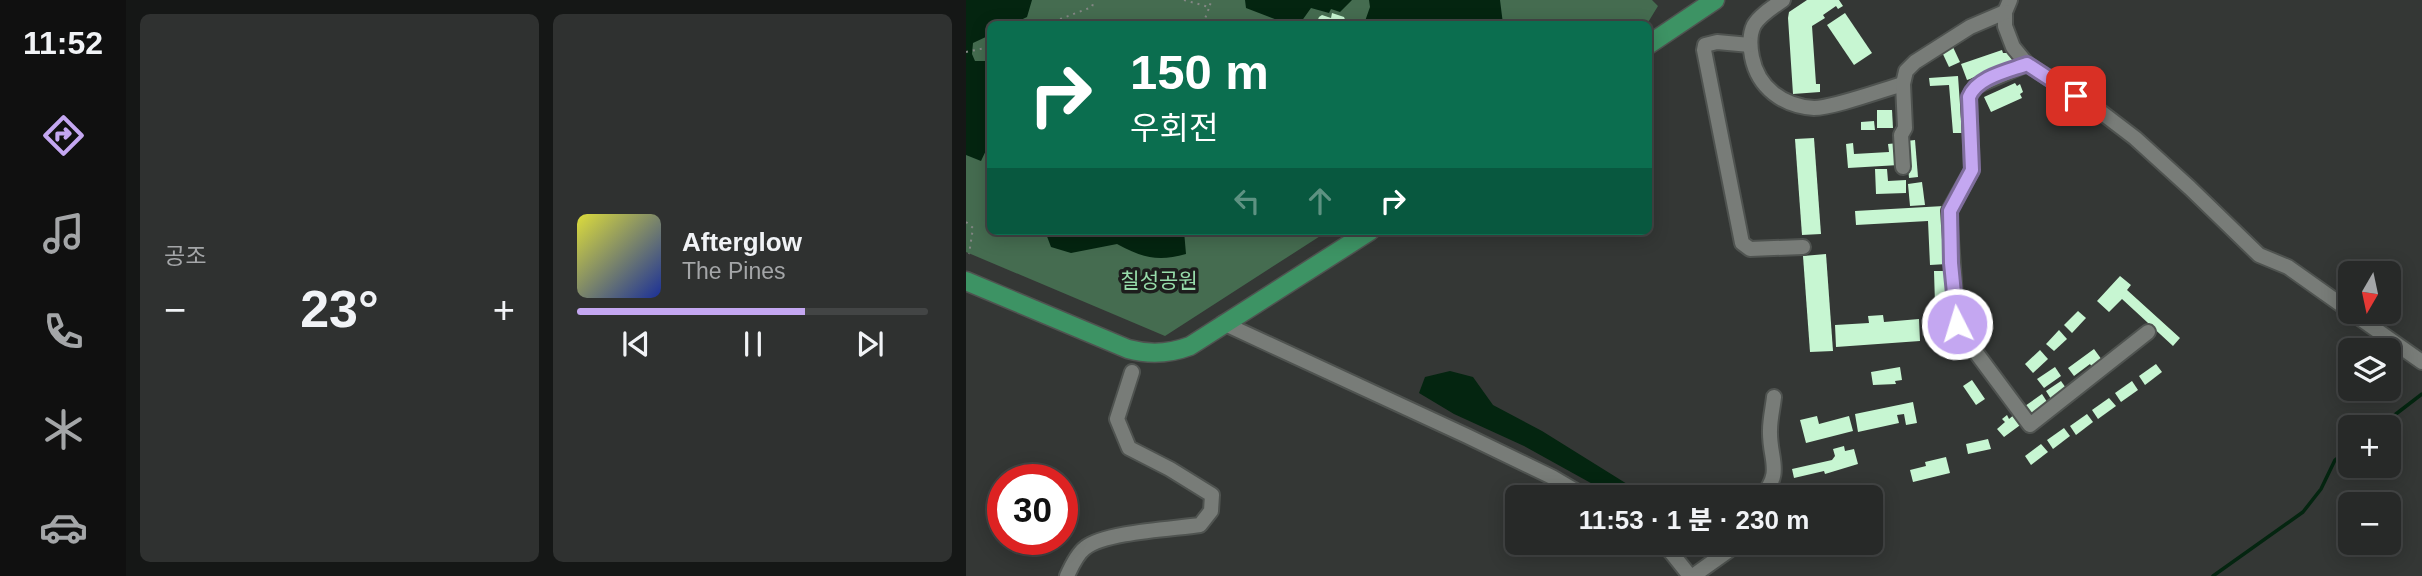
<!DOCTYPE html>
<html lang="ko">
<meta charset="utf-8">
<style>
:root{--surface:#272928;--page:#2f3130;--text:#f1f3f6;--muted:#a4a6a8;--line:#434545;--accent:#c4a7f1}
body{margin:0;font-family:Arial,"Noto Sans KR",sans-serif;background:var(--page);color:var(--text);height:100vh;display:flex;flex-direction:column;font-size:26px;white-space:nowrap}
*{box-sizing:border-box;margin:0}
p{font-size:23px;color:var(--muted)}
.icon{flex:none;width:38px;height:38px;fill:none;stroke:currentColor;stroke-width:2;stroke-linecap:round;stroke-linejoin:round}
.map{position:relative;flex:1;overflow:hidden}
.details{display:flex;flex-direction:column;gap:14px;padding:14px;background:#151716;width:840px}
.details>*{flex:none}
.top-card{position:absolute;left:21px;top:21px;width:665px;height:214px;border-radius:10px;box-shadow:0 4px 18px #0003,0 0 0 2px var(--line);background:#0b6e4f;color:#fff;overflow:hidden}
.needle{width:46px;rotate:189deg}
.buttons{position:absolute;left:1372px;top:261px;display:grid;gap:14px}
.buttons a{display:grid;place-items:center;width:63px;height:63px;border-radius:10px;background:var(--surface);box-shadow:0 4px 18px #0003,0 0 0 2px var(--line);font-size:35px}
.speed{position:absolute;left:21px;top:464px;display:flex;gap:14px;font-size:35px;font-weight:700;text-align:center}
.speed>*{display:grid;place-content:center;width:91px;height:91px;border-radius:50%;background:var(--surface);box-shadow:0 4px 18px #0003,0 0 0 2px var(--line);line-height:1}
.speed .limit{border:10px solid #d22;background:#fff;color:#111}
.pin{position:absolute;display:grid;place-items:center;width:60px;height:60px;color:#fff;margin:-30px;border-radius:14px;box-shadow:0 4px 10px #0006}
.me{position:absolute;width:77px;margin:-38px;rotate:355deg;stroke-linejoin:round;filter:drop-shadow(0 0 5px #0008)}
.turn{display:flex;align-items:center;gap:24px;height:147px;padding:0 28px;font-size:32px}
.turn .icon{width:91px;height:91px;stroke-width:2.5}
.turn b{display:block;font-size:49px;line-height:60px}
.lanes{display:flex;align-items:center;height:66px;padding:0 28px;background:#0003;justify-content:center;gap:35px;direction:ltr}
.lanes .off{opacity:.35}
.big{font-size:52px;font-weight:800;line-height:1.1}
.details .widget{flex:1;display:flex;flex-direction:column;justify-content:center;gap:10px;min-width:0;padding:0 24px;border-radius:10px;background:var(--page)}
.song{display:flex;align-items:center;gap:21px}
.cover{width:84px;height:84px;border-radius:10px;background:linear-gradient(135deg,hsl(60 70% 55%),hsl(230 70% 35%))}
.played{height:7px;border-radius:4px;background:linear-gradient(90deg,var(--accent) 65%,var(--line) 65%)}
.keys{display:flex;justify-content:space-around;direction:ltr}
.heat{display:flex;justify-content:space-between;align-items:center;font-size:38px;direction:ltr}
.details .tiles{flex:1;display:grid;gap:14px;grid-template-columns:repeat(2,1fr)}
.trip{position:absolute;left:539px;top:485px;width:378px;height:70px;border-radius:10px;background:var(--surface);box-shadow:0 4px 18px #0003,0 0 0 2px var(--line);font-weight:800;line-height:70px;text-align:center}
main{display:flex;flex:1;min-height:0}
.tabs{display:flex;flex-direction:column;width:126px;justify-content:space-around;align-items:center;background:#101010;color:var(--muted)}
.tabs .icon{width:49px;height:49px}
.tabs .on{color:var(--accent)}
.tabs b{font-size:32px;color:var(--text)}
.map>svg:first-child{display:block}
</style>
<main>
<nav class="tabs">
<b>11:52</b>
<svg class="icon on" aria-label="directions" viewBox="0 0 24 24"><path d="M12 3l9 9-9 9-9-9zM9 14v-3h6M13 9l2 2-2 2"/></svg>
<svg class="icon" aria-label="music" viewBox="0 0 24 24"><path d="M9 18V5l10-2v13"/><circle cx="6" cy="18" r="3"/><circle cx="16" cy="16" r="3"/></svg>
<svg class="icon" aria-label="phone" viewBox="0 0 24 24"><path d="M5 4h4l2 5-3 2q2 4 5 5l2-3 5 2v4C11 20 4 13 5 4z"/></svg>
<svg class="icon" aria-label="climate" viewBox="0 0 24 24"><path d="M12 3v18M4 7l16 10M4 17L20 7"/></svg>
<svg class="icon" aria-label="car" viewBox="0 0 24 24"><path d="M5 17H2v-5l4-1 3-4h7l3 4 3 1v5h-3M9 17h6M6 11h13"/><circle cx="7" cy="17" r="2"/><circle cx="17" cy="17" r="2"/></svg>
</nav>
<section class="details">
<div class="tiles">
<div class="widget"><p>공조</p>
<div class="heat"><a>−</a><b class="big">23°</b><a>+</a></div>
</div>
<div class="widget">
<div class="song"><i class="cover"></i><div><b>Afterglow</b><p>The Pines</p></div></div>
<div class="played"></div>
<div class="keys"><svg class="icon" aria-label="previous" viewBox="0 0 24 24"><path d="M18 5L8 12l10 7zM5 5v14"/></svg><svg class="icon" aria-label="pause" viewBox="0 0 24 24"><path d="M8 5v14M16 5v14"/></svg><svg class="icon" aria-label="next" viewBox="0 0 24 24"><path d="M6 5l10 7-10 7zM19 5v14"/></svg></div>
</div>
</div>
</section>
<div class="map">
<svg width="1456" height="576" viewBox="0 0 1456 576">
<rect width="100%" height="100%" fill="#343735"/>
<!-- green -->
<path fill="#456c50" d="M0,0H686L692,6L681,24H24V231H362L199,336L0,252Z"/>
<!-- water -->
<g fill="#042510">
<path d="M0,0H66L61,17L46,24H24V35L7,43L6,54L9,61H24V144H23L15,161L0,155Z"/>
<path d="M279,0H386L374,12L365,9L363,13L345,8L335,22L322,24L280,8Z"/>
<path d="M403,0H534L537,24H398L404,7Z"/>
<path d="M79,231H218L220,254C192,262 177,258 151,244L105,253L85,247Z"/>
<path d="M484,371L507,377L527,405L576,431L682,497H650L558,446L488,414L453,393L459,377Z"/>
</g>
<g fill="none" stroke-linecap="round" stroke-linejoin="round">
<!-- stream -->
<g stroke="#042510" stroke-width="3.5">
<path d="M1413,427L1456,394"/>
<path d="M1247,576L1337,512L1355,489L1369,460L1384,448"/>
</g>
</g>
<!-- building -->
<g fill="#c7f6d2">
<path d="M841,0H873L877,6L872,9L870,6L857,15L859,18L846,26L850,84H854V92L827,94L822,18L823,12Z"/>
<path d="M366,13L378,17L380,22L378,24H350L353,17L356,15L365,18Z"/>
<path d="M879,13L906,53L888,65L861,25Z"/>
<path d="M986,45L994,62L983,67L975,50Z"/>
<path d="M1036,50L1037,53H1044L1048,64L1001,80L995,64Z"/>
<path d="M992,76L996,133H987L983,85L964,86L963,78Z"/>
<path d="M1049,83L1051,86L1054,84L1057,92L1054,94L1056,98L1025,112L1018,97Z"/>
<path d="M911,110H926L927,128H911Z"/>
<path d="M908,121L909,130H895V122Z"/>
<path d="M848,138L855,234L836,235L829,139Z"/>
<path d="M949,140L952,177L943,178L940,141Z"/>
<path d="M887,143L888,154L923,152L922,144L932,143L933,165L882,168L880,144Z"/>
<path d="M909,169H921L922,181L940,180V193L910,194Z"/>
<path d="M956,182L959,205L944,206L942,184Z"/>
<path d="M978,206L981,264L964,265L962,221L890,225L889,211Z"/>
<path d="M860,254L867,351L844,352L837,256Z"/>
<path d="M968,271H979L981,303L969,304Z"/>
<path d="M1154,276L1165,285L1161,290L1214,338L1207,346L1156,299L1143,312L1131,301Z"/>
<path d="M964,305H981L983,346L966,347Z"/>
<path d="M1112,311L1120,318L1106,333L1098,325Z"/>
<path d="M917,315L918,322L953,319L954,341L870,347L869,325L903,323L902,316Z"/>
<path d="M1093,330L1101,339L1088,351L1080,344Z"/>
<path d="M1128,349L1136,360L1126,367L1124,364L1108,376L1102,368Z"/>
<path d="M1074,350L1082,359L1067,373L1059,364Z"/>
<path d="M1190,364L1196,372L1179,385L1173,376Z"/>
<path d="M934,367L936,380L929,381L930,384L907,385L905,372Z"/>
<path d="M1089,367L1095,376L1078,388L1071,379Z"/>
<path d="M1006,380L1019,399L1010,405L997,386Z"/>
<path d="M1095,381L1102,391L1087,402L1080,391Z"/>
<path d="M1166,381L1172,390L1155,402L1149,393Z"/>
<path d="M1076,394L1083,405L1066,417L1059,406Z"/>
<path d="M1143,398L1150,406L1132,419L1126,410Z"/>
<path d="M947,402L951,423L940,425L938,414L931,415L933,423L892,432L889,414Z"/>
<path d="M1049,414L1057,423L1038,437L1031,429L1039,422L1036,419L1041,415L1043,419Z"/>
<path d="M1121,414L1127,422L1110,435L1104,426Z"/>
<path d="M851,416L853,424L883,416L887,431L840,443L834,420Z"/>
<path d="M1098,428L1104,436L1087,449L1081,440Z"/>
<path d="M1022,439L1025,449L1002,454L1000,444Z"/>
<path d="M1075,444L1082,452L1065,465L1059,456Z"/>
<path d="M878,446L879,451L888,449L892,464L859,474L858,471L828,478L826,469L866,460L869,456L867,449Z"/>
<path d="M980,457L984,473L947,482L944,470L960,466L959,462Z"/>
</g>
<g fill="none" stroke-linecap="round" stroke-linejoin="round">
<!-- minor casing -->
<g stroke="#4f5350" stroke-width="18">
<g id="minor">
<path d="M817,0C807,7 794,15 788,25C783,35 784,47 786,57C792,88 817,106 848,108C867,108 916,90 937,84"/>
<path d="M1044,0L1039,12V26L1047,47L1061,64L1131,109L1169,138L1224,188L1293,255L1322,267L1384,311"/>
<path d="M784,45L751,42L739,45L738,50L776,243L784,249L837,247"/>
<path d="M1061,64L1010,86L1003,97L1006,170L983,211L991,324L994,331L1064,425L1182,332"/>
<path d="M937,167L935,135L939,128L937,84L940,71L949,62L1004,27L1039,12"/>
<path d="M1385,312L1456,362"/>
<path d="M257,323L501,436L586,477L620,497"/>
<path d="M795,497C818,472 803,459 804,430C804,419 807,407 808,397"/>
<path d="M693,542L704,551L724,576"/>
<path d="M101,576C105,567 111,554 119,548C139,532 207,529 234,525L245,511L246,495L204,469L163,448L151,419L166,372"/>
<path d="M727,576L762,551L768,542"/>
</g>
</g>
<!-- major casing -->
<g stroke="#4f5350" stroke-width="21">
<g id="major">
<path d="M682,45L749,0"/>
<path d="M0,281L162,349C184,355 203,354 224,346L404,231"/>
</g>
</g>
<!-- path -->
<g stroke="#848785" stroke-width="2" stroke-dasharray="2 5" stroke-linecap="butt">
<path d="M218,0L243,7L246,0"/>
<path d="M81,24L126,7L128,0"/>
<path d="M237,24L243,8"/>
<path d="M0,52L24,47"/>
<path d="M0,222L7,228L3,254"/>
</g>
<!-- minor -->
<use href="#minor" stroke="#787c78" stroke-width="14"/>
<!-- major -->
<use href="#major" stroke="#3d9364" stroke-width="18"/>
</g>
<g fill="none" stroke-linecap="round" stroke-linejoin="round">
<!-- route casing -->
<g stroke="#7f6d9d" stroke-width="18">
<path id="route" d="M991,324L985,263L984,211L1006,170L1003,97C1011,77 1042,71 1061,64L1110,96"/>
</g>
<!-- route -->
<use href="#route" stroke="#c4a7f1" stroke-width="12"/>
</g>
<g text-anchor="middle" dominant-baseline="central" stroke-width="7" stroke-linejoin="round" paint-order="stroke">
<!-- park labels -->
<g font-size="21" fill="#97dcaa" stroke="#1d1e1d">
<text x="193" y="280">칠성공원</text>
</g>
</g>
</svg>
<div class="buttons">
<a><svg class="needle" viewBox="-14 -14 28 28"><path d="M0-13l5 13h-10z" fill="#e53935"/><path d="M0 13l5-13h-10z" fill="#a4a6a8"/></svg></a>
<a><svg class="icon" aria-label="layers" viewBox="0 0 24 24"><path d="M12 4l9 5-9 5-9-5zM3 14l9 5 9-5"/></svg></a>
<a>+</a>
<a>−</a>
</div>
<div class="speed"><div class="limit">30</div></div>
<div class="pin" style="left:1110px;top:96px;background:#d93025"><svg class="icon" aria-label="arrive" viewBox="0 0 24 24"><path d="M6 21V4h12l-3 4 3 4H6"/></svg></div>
<svg class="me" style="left:991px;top:324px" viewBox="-20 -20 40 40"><circle r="17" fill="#c4a7f1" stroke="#fff" stroke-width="3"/><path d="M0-11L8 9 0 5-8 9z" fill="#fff"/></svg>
<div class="trip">11:53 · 1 분 · 230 m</div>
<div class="top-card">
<div class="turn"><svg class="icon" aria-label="right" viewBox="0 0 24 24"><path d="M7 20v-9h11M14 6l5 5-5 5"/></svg><div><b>150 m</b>우회전</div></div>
<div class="lanes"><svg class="icon off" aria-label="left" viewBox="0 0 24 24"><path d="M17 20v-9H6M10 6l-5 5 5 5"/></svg><svg class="icon off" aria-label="ahead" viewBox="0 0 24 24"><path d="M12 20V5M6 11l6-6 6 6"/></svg><svg class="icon" aria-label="right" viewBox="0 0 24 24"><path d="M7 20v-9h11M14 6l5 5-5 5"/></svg></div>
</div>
</div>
</main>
